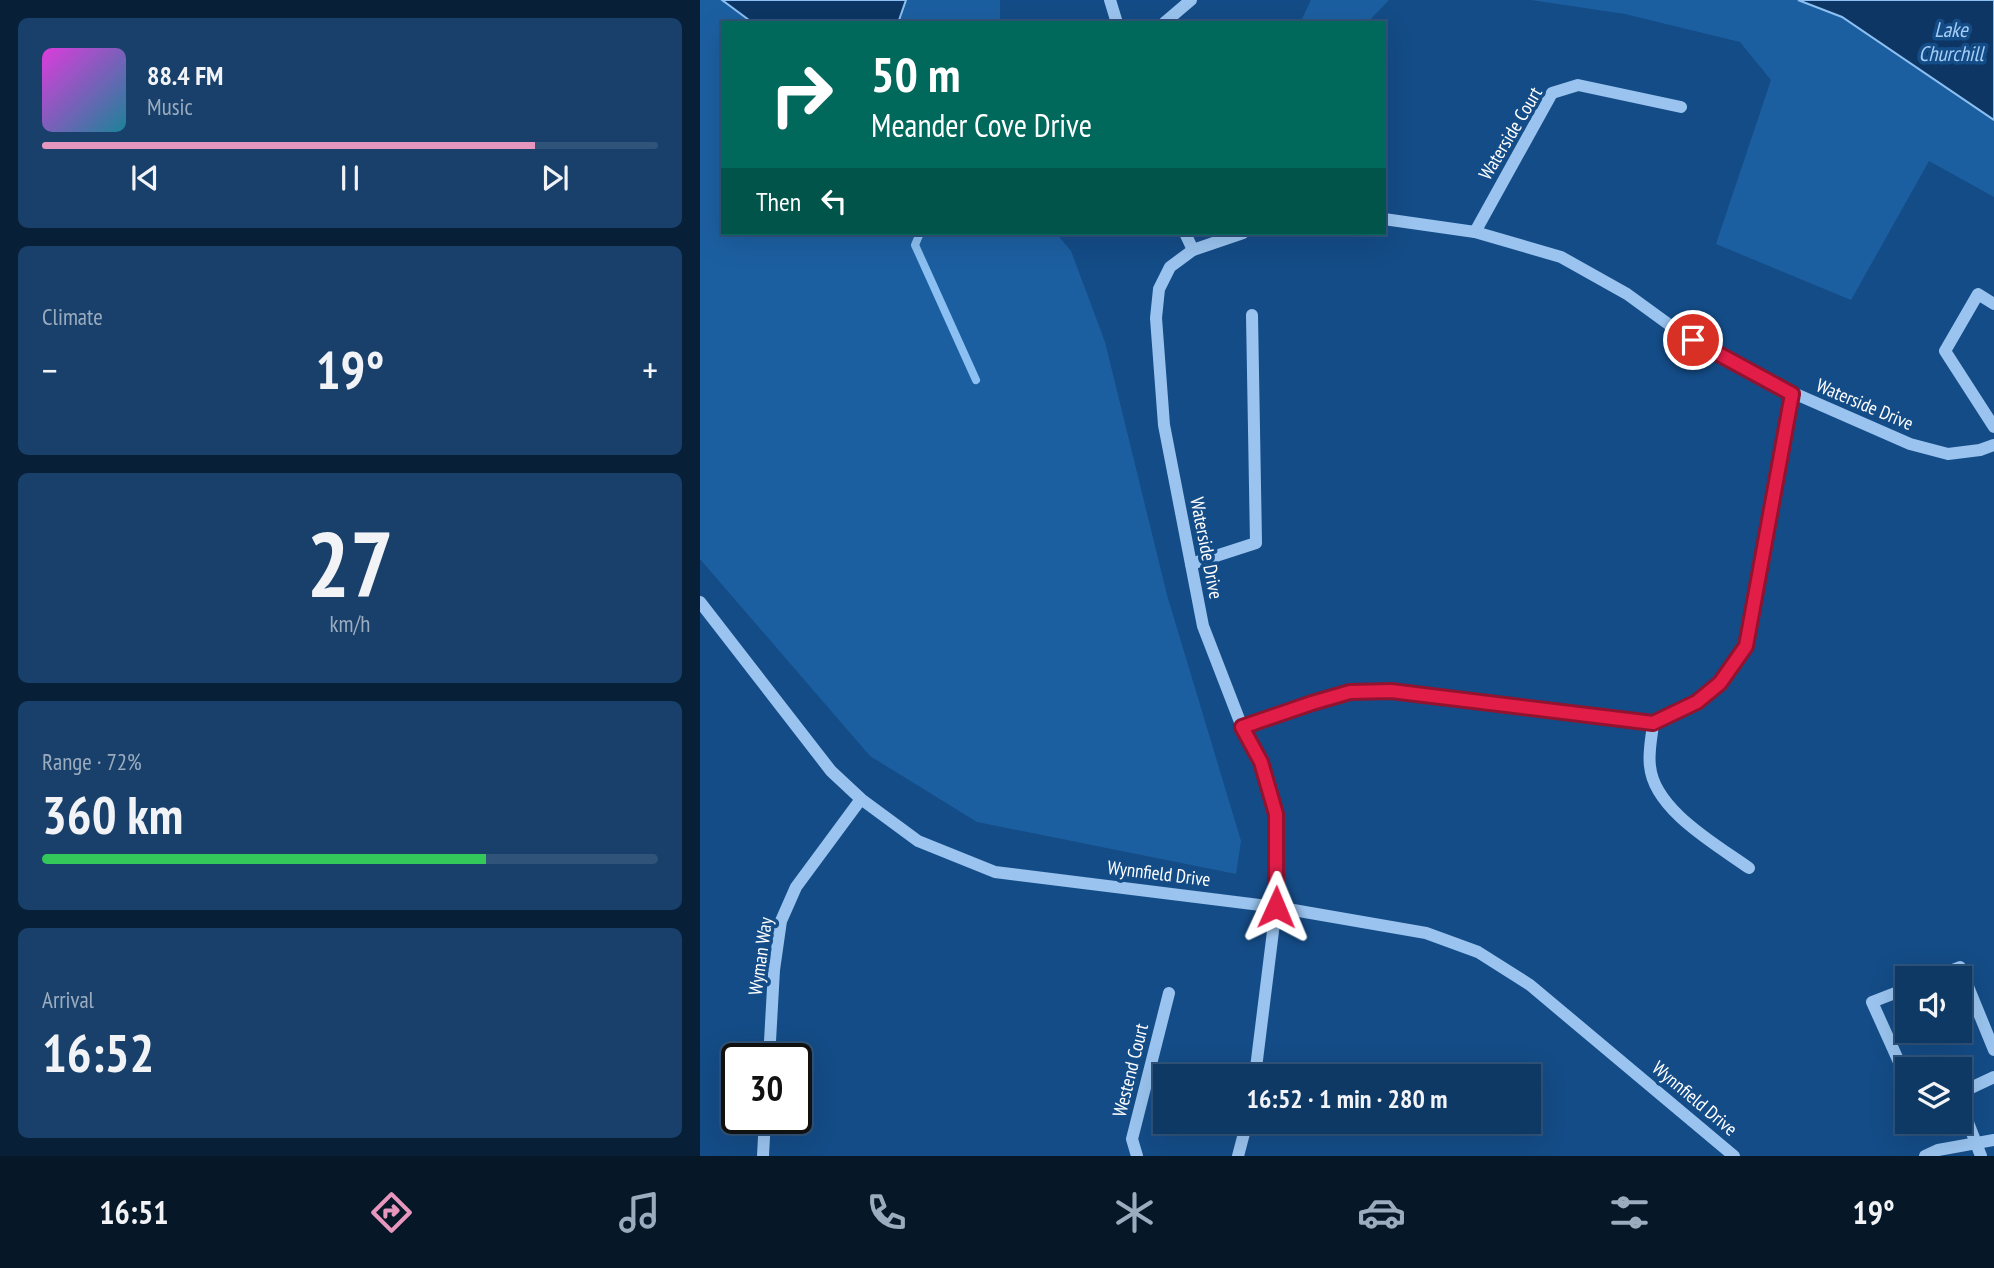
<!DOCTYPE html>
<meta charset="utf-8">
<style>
:root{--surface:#0f3965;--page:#18406b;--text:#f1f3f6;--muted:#9bacbf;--line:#2f5379;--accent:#e797bd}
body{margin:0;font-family:"PT Sans Narrow",sans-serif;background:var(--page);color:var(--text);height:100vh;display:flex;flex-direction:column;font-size:26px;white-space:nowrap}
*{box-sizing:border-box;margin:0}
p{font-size:23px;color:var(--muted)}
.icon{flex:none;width:38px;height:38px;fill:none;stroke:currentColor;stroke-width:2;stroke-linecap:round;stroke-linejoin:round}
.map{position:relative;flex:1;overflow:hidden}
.panel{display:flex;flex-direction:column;gap:18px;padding:18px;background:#081f38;width:700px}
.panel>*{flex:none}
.hud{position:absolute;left:21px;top:21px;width:665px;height:214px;border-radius:0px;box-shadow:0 7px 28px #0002,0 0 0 2px var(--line);background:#00695c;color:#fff;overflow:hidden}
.fabs{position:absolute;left:1195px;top:966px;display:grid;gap:14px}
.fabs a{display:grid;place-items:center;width:77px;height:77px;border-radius:0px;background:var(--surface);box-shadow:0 7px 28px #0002,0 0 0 2px var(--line);font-size:35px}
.speed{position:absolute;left:21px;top:1043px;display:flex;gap:14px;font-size:35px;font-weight:700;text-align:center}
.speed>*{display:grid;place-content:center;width:91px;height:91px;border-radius:50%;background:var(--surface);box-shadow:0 7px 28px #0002,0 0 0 2px var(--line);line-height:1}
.speed .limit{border:4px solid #111;border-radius:10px;background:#fff;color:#111}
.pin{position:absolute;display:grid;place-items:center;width:60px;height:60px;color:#fff;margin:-30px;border:4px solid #fff;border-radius:50%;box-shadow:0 2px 7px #0007}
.me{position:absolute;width:77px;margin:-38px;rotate:1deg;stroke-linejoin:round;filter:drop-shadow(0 0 5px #0008)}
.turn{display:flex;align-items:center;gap:24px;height:147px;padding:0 35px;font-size:32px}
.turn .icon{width:91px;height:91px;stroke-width:2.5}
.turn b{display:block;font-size:49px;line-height:60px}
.then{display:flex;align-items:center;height:66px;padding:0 35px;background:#0003;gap:14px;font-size:26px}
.big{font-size:52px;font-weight:800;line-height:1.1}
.panel .tile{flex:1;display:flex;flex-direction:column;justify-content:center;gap:10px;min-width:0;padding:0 24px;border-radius:10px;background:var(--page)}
.panel .dial{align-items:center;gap:0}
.dial b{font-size:91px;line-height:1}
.song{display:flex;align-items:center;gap:21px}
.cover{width:84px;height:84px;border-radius:10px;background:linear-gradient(135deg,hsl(300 70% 55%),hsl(190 70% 35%))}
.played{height:7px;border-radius:4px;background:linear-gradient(90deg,var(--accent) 80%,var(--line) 80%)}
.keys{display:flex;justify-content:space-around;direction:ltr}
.heat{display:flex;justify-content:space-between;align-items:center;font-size:38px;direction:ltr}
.charge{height:10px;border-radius:5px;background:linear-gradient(90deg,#34c759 72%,var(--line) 0)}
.trip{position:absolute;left:453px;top:1064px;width:388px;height:70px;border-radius:0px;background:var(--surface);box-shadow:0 7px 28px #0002,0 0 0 2px var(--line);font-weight:800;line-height:70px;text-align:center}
.tabs{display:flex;height:112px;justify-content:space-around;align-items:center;background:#061728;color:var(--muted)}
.tabs .icon{width:49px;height:49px}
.tabs .active{color:var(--accent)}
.tabs b{font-size:32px;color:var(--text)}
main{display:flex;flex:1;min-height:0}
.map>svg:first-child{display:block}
</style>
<main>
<section class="panel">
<div class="tile">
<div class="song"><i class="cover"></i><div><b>88.4 FM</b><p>Music</p></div></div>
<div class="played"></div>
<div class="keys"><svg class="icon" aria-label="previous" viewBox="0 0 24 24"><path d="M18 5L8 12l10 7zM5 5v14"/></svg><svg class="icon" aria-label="pause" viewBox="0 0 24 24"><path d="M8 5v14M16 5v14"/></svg><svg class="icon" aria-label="next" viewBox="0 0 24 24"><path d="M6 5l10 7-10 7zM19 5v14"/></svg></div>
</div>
<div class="tile"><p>Climate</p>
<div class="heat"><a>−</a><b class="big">19°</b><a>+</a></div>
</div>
<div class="tile dial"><b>27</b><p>km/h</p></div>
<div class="tile"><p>Range · 72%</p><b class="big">360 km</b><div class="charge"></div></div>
<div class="tile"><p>Arrival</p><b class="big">16:52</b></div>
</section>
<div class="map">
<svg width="1294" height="1156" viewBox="0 0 1294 1156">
<rect width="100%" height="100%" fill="#144c87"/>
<!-- green -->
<g fill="#1c5fa1">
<path d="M0,0H22L53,23H23V233H356L371,251L405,342L467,595L541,841L536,874L277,822L170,756L0,559Z"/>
<path d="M206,0H300V23H198Z"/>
<path d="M611,0H689L667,23H600Z"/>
<path d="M831,0H1098L1142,17L1294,120V197L1229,161L1151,300L1016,244L1071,80L1040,42L925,14Z"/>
</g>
<!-- water -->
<g fill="#0d3664" stroke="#8cc0f2" stroke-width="2">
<path d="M22,0H206L198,23H53Z"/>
<path d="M1098,0H1294V120L1142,17Z"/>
</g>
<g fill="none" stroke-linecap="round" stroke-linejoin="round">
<!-- stream -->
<path stroke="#8cc0f2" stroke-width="8" d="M220,233L215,245L276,380"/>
<!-- minor -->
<g stroke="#9ac4ef" stroke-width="12">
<path d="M410,0L417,23"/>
<path d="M464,23L491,0"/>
<path d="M684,219L775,232L861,257L927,294L982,334L1059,378L1210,444L1248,454L1280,450L1294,445"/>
<path d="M775,232L852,93L878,85L981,107"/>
<path d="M485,233L493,250"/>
<path d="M543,233L493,250L470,267L459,289L456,318L464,425L503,626L542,727L561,762L576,814V907L555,1076"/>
<path d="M1294,304L1278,294L1245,351L1294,427"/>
<path d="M491,564L556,543L552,315"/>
<path d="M0,602L131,771L161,799L218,841L295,872L576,907L726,933L778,952L830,985L1034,1156"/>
<path d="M953,723C952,736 948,752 950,766C954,810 1017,845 1049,868"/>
<path d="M542,727L612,703L650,693L691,691L953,723L997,702L1020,683L1047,646L1092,394"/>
<path d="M1232,978L1260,967L1294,1050"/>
<path d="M1208,988L1172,1002L1208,1082"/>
<path d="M69,1059L74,970L81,921L96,887L161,799"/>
<path d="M1260,1093L1294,1077"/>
<path d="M1260,1102L1281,1156"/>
<path d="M63,1156L65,1118"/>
<path d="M437,1156L432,1139L469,993"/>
<path d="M538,1156L547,1122"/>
<path d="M1225,1156L1238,1150L1294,1140"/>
</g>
</g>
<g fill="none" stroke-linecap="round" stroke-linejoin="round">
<!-- route casing -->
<g stroke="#92132f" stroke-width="18">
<path id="route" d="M576,907V814L561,762L542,727L612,703L650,692L691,691L953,723L997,702L1020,683L1046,646L1092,394L993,340"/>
</g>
<!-- route -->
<use href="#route" stroke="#e11d48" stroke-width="12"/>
</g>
<g text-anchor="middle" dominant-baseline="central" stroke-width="7" stroke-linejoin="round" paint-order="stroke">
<!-- street labels -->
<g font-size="19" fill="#fff" stroke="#144c87">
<text transform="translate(810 133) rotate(-59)">Waterside Court</text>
<text transform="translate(1165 404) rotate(23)">Waterside Drive</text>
<text transform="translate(507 548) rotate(79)">Waterside Drive</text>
<text transform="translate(459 873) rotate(7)">Wynnfield Drive</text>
<text transform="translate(60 956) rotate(-82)">Wyman Way</text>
<text transform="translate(430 1070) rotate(-76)">Westend Court</text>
<text transform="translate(995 1098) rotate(40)">Wynnfield Drive</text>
</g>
<!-- water labels -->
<g font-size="21" font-style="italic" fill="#a5cef6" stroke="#144c87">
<text x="1251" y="29">Lake<tspan x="1251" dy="24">Churchill</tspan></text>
</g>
</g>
</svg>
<div class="fabs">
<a><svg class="icon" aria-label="sound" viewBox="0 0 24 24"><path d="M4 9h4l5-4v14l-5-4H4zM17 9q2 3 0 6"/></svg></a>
<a><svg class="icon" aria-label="layers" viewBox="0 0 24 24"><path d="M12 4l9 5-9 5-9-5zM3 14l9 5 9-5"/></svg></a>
</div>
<div class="speed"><div class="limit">30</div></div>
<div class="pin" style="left:993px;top:340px;background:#d93025"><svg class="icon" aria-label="arrive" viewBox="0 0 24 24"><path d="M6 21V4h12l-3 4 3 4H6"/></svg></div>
<svg class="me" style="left:576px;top:907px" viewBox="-20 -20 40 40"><path d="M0-17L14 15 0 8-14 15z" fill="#e11d48" stroke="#fff" stroke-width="4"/></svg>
<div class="trip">16:52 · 1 min · 280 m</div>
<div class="hud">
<div class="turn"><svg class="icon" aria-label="right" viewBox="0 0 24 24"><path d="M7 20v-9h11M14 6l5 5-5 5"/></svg><div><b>50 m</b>Meander Cove Drive</div></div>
<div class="then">Then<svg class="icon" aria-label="left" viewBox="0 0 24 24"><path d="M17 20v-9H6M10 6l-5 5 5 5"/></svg></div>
</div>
</div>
</main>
<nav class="tabs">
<b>16:51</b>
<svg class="icon active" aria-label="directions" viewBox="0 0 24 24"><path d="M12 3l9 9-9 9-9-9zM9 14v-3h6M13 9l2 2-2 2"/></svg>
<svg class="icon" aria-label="music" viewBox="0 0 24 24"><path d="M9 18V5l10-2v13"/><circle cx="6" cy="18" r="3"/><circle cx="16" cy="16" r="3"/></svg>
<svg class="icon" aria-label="phone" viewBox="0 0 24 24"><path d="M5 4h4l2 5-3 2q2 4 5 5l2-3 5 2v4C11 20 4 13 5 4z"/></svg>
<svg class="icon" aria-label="climate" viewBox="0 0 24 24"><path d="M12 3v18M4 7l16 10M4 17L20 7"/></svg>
<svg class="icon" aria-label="car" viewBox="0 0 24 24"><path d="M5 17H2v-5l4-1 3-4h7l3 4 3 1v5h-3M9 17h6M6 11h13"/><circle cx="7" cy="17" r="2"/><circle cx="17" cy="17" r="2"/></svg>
<svg class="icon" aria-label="filters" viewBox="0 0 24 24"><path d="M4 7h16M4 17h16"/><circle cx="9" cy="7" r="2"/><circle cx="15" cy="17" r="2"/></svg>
<b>19°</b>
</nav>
